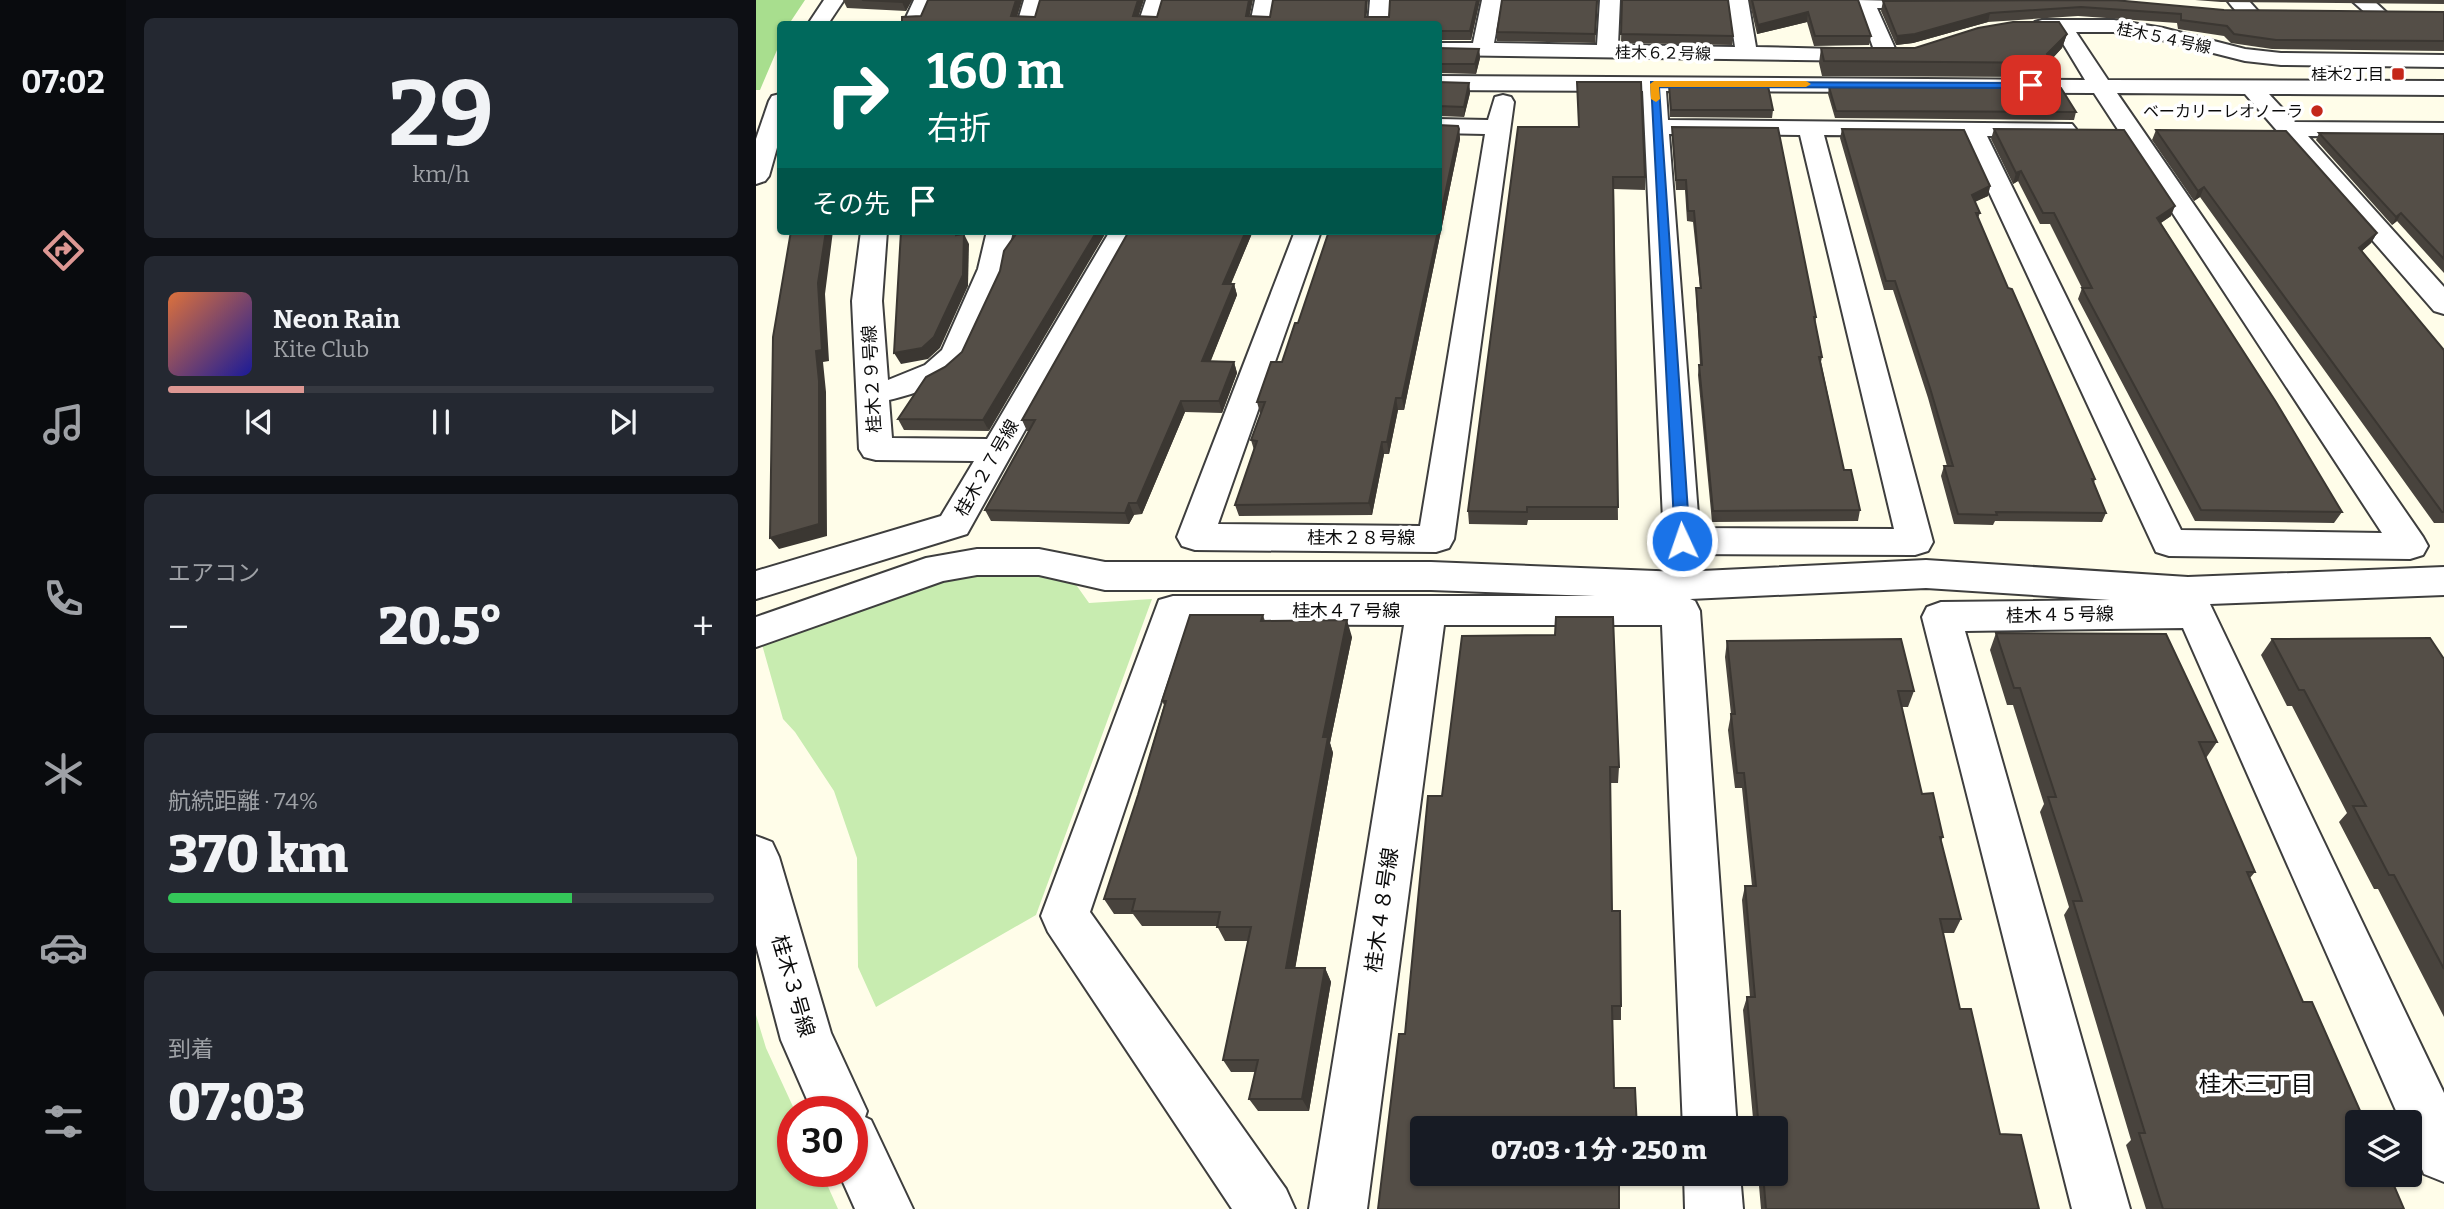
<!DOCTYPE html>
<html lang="ja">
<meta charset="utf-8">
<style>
:root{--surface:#171b24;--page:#242831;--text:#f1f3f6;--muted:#9ea1a6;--line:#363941;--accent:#dd9793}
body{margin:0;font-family:Bitter,"Noto Sans JP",serif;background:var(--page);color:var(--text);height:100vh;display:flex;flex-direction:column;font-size:26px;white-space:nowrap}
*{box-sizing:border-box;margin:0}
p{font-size:23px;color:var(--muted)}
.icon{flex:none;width:38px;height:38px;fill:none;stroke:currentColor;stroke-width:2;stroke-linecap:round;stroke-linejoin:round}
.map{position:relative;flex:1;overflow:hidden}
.drawer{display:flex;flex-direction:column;gap:18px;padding:18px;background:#0d0f14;width:630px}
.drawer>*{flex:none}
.banner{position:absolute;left:21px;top:21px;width:665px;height:214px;border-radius:7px;box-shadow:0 2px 5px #0004;background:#00695c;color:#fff;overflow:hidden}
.tools{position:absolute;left:1589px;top:1110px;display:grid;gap:14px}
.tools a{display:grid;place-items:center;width:77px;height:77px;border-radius:7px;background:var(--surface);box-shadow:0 2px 5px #0004;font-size:35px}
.speed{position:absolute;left:21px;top:1096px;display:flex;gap:14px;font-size:35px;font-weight:700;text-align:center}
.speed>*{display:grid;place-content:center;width:91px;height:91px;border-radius:50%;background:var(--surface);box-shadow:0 2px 5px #0004;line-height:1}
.speed .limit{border:10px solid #d22;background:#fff;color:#111}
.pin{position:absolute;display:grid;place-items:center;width:60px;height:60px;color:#fff;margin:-30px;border-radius:14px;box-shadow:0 4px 10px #0006}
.me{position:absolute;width:77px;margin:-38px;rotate:357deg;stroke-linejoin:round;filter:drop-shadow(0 0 5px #0008)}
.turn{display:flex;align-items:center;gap:24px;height:147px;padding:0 35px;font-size:32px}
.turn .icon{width:91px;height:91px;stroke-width:2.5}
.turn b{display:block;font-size:49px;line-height:60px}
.then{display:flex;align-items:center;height:66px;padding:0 35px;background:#0003;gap:14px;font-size:26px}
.big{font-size:52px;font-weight:800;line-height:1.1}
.drawer .tile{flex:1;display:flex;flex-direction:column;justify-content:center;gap:10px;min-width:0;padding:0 24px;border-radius:10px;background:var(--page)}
.drawer .dial{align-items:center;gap:0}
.dial b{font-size:91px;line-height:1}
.song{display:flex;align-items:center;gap:21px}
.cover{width:84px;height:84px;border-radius:10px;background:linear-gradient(135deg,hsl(20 70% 55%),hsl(240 70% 35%))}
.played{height:7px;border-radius:4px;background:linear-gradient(90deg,var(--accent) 25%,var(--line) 25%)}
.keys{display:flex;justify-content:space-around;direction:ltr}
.heat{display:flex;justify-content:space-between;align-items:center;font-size:38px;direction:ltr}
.charge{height:10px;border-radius:5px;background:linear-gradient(90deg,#34c759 74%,var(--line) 0)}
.trip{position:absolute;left:654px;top:1116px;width:378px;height:70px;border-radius:7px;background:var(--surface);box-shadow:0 2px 5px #0004;font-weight:800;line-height:70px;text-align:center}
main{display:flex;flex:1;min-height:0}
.tabs{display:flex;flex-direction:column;width:126px;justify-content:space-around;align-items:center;background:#090b0e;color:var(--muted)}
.tabs .icon{width:49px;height:49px}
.tabs .active{color:var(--accent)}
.tabs b{font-size:32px;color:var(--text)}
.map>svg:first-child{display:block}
</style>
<main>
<nav class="tabs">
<b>07:02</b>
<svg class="icon active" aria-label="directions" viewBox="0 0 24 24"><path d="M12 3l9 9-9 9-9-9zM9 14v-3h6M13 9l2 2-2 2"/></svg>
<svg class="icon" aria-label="music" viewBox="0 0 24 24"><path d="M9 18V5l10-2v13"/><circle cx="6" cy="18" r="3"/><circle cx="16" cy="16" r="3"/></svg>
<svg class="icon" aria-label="phone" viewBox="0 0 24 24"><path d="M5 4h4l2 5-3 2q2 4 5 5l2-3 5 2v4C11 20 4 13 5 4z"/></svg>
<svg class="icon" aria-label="climate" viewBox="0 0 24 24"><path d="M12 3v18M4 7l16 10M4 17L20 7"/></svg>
<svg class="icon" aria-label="car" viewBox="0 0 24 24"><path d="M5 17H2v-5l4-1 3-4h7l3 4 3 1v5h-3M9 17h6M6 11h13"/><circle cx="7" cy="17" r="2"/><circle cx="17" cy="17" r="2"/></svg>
<svg class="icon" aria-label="filters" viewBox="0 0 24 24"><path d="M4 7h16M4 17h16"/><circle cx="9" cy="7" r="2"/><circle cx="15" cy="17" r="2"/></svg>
</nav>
<section class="drawer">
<div class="tile dial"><b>29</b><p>km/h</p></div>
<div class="tile">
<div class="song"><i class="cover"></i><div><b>Neon Rain</b><p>Kite Club</p></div></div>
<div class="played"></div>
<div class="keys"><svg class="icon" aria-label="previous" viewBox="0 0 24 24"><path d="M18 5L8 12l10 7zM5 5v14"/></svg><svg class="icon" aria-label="pause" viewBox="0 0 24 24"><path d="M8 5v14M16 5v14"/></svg><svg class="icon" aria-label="next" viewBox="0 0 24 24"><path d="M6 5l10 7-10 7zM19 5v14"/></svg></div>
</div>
<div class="tile"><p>エアコン</p>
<div class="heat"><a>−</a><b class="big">20.5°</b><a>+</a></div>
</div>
<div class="tile"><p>航続距離 · 74%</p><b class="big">370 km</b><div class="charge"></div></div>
<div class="tile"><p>到着</p><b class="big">07:03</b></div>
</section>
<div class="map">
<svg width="1688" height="1209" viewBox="0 0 1688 1209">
<rect width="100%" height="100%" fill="#fffde9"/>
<!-- green -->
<g fill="#c8ecb0">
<path d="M228,573L316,579L333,603L396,599L280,915L120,1007L102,967L101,858L78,791L39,732L27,719L5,641L159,585Z"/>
<path d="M0,1015L10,1048L39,1111L37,1171H65L82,1209H0Z"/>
</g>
<!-- forest -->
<path fill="#a8de8e" d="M0,0H49L33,24H24V43L4,90H0Z"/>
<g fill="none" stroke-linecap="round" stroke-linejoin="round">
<!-- minor casing -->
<g stroke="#3e3e3e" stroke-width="4">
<g id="minor">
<path d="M68,0H88L72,24H52Z"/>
<path d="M158,0H178L167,24H147Z"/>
<path d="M268,0H288L281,24H261Z"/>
<path d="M390,0H410L402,24H382Z"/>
<path d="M499,0H519L514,24H494Z"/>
<path d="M614,0H634L632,24H612Z"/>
<path d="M726,0H746L738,43L841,45L844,0H864L862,45L979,47L972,0H992L1000,47L1118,50L1100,0L1188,2L1185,6L1178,8H1121L1142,55L1139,60L1131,61L1122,58L1114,61L682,55V43H717Z"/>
<path d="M1471,0H1492L1502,11L1499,15C1486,19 1479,11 1471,0Z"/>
<path d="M1595,0H1617L1630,12L1627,16H1613Z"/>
<path d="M1286,20H1358L1407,28L1489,49L1525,53L1688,55V67L1525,65L1489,61L1406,40L1358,32H1320L1352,80L1688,81V95L1513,94L1539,122L1688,123V137L1552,136L1688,287V314L1678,311L1489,94L1361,93L1667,537L1672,546L1667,555L1654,559L1413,556L1400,552L1207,136L1068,135L1177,542L1172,551L1159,555L926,554L913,550L908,541L887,91L682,90V76L1329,80L1300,32L1279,30L1276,26L1279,22ZM910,91L1338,93L1626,533L1425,530L1231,136H1308L1316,134L1320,129L1316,124L912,120ZM913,134L1044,135L1138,529L943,528Z"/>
<path d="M24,94V137L13,176L9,181L0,184V139L13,101L16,96Z"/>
<path d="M747,95L755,97L758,102L698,539L693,548L680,552L439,550L426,546L421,537L539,231H565L462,524L664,526L729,134L682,133V119L732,120L739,97Z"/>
<path d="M105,231H131L126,301L132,380L169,365L186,350L222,269L231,231H257L246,281L209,362C189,384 162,393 133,400L136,438L231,439L354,231H380L211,534L0,599V571L185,516L218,461L120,460L108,457L103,449L96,301Z"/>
<path d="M221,549H283L349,562H675L925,572L1170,560L1432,577L1688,567V595L1454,604L1688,1093V1182L1668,1174L1654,1141V1122H1645L1427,628L1209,631L1374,1209H1316L1166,617L1171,607L1185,602L1354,600L1170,588L934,599L939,601L944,611L981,1129H927L906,625H688L611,1209H553L648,625L431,624L334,912L530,1189L539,1209H476L292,932L285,916L403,600L417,596H839L675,590H349L283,575H221L187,581L0,647V617L170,558Z"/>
<path d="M0,836L16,842L23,857L75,1033L111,1111L109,1117L115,1120L157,1209H99L82,1171H96V1111H56L25,1040L0,945Z"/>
<path d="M928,1174H984L987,1209H929Z"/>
</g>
</g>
<!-- minor -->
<use href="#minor" fill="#fff" fill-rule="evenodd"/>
</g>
<!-- wall -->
<g fill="#48433d">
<path d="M87,0H156L150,11L91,8Z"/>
<path d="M266,0L261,16L633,17L724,0L715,40H682V24L165,16Z"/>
<path d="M842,0L839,43L741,41V32Z"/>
<path d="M866,0L977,36L976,45L865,43Z"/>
<path d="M993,0H1102L1115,36L1113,45L1058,46L1051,22L1001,34Z"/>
<path d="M1439,0H1688V4L1465,2Z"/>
<path d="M1127,1L1468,10L1688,12V51L1516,49L1475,43L1468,36L1422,29L1421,23L1322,16L1232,22L1157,43L1140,45L1125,11Z"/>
<path d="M1311,34L1306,48L1295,60L1296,63L1292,77L1066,76L1063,63L1065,48H1159Z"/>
<path d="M682,48L723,49L724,58L720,74L682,73Z"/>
<path d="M682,82L713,83L714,93L708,117L682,116Z"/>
<path d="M913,86L1017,110L1016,118L914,117Z"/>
<path d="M1073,87L1320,112L1318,120L1079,118L1072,94Z"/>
<path d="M762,127L889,177V190L858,189L862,520H772L771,525L713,524L712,511Z"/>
<path d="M916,127L1060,317L1059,324L1066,357L1065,362L1088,470L1104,510L1102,521L956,522L942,375L943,365H944L940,298V288H944L937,222L931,221L929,190H920L916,137Z"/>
<path d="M703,129L704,139L648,410H642L633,454H628L616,515L483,516L479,505L498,450L495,440L505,413H504L501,402L526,362L542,323Z"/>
<path d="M1086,129L1234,186L1232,196L1219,202L1224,213L1222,218L1252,288L1339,479L1338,483L1350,513L1346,522L1239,521L1237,525L1198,524L1185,476L1188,466H1191L1172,398L1137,290H1128L1084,138Z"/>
<path d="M1238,129L1415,216L1405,223L1586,512L1578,523L1439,521L1322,299L1326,288L1294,224H1284L1262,181L1257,184L1235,139Z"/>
<path d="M1400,130L1621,233L1615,243L1606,251L1688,350V523H1678L1444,197L1438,201L1396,140Z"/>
<path d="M1563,133L1688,134V273L1641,221L1636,225L1560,140Z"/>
<path d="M373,231H497L475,284H478L481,295L454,362H478L481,373L466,413L429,412L386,514L378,515L373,524L235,521L229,510L273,431H271L266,420Z"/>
<path d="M206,352L233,431L148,430L142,419L189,367Z"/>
<path d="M507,615L509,621L596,637L574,743L577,753L539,968H569L575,982L553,1111H502L493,1099L499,1072H475L467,1060L492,941H469L461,926H386L377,914H358L348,899L382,795L408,705L406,701Z"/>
<path d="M1240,633L1461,742L1450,758L1499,872L1494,878L1547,1002L1648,1209H1390L1370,1145L1375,1140L1308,915L1313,907L1284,812L1288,804L1257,705H1251L1234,650Z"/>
<path d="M706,636L863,767L862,783H854L856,911L865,1006V1020H856L858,1088L881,1129L649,1034L686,796Z"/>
<path d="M1516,639L1688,659V1017L1622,889H1618L1583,822L1591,813L1536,706H1531L1505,655Z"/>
<path d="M971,641L1158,691L1152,707H1146L1166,794L1187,837L1185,841L1205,919L1198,933H1187L1204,1009L1244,1134L1283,1209H1005L1002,1174H1020V1129H998L987,1010L991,997H994L986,900L989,886H996L986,788H979L972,730L975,714L969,657Z"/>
</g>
<!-- shaded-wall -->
<g fill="#3b3732">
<path d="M147,0H156L150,11L146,2Z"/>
<path d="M260,0H266L259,24L255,16Z"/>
<path d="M382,0H388L380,24L377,16Z"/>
<path d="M493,0H497L492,24L490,16Z"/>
<path d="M610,0H612L610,24L609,17Z"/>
<path d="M721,0H724L715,40L714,31Z"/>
<path d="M1052,12L1051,22L1001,34L1002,25Z"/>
<path d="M1234,13L1232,22L1157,43L1140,45L1141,36Z"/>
<path d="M1311,34L1306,48L1292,63L1291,54Z"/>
<path d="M723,49L724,58L720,74L719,64Z"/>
<path d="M713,83L714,93L708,117V107Z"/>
<path d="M703,129L704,139L648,410L646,398L682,231Z"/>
<path d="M1265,171L1262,181L1257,184L1260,173Z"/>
<path d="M1234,186L1232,196L1213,204L1216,195Z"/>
<path d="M1448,187L1444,197L1438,201L1442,191Z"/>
<path d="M1419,206L1415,216L1397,228L1401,218Z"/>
<path d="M1645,213L1641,221L1636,225L1640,217Z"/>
<path d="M70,231H77L69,294L73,361L67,362L70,392L71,536L23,549L14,538L60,351L62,283Z"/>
<path d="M341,231H351L233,431L227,420Z"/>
<path d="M490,231H497L470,295L467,284Z"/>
<path d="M1621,233L1615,243L1598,258L1603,248Z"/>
<path d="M208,234L213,244L212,286L184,348L172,359L145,364L138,353Z"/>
<path d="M478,284L481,295L450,373L446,361Z"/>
<path d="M478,362L481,373L466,413L463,401Z"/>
<path d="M640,398L642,410L633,454L631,442Z"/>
<path d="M425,401L429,412L386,514L381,503Z"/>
<path d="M626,442L628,454L616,515L613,503Z"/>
<path d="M373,503L378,515L373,524L369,513Z"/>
<path d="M591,620L596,637L574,743L577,753L537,981L530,968L567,737Z"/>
<path d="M569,968L575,982L553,1111L546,1099Z"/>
</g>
<!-- building -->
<g fill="#544e47" stroke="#3b3732" stroke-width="2">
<path d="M106,0H147L146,2Z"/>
<path d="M172,0H260L255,16L279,17L284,0H382L377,16L401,17L406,0H493L490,16L514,17L517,0H610L609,17H633L634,0H721L714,31H682V24H146V17L165,16Z"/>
<path d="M746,0H841L839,34L741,32Z"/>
<path d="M866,0H972L977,36L865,34Z"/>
<path d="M996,0H1102L1115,36H1059L1052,12L1002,25Z"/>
<path d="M1358,0L1468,10L1688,12V41L1520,40L1478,34L1471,26L1425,20V14L1325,7L1234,13L1159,34L1141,36L1127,1Z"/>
<path d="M1257,22H1303L1311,34L1291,54L1296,63L1068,61L1065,48H1159L1222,28Z"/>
<path d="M682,48L723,49L719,64H682Z"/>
<path d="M682,82L713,83L708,107L682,106Z"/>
<path d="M821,82H885L889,177H857L862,507H771V512L712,511L762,127H823Z"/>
<path d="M913,86H1012L1017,110H915Z"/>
<path d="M1073,87L1305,88L1320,112L1080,111Z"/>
<path d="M682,125L702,126L703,129L682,227Z"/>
<path d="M916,127L1022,128L1060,317H1058L1066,357H1063L1088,470H1095L1104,510L957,511L943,365H946L940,288H945L938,211H932L930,180H920Z"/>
<path d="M1086,129L1208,130L1234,186L1216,195L1224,213H1220L1252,288L1256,289L1339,479H1336L1350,513L1240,512L1241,515L1202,514L1188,466H1197L1174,388L1139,281H1130Z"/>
<path d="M1238,129L1368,130L1419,206L1401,218L1520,402L1586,512L1445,510L1326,288H1336L1298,213H1287L1265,171L1260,173Z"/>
<path d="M1400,130L1530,131L1621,233L1603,248L1688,350V512H1686L1448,187L1442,191Z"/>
<path d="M1563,133L1688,134V259L1645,213L1640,217Z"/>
<path d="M35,231H70L62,283L66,350L60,351L63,381V524L14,538L17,337Z"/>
<path d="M145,231H200V235L208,234L207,275L178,337L166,348L138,353Z"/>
<path d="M262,231H341L227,420L142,419L170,377L189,367L206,352L244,271L248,251Z"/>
<path d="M373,231H490L467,284H478L446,361L478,362L463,401H425L381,503H373L369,513L229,510L279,420H266Z"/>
<path d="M573,231H682L646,398H640L631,442H626L613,503L479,505L501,441L495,440L509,402H501L515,362H526L539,323H542Z"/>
<path d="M434,615H507L505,621L591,620L567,737H572L530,968H569L546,1099H493L502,1060H467L495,927H461L464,912L376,911L379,899H348L382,795L410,701H406Z"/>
<path d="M800,617H857L863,767H854L856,911H864L865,1006H856L858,1088H879L881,1129H667V1174H863V1209H622L643,1034H649L672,796H686L706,636L799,635Z"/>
<path d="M1240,633L1410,634L1461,742H1443L1499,872H1491L1547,1002H1556L1609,1122H1601V1174H1633L1648,1209H1407L1383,1133H1389L1317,901H1326L1292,797H1300L1264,688H1258Z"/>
<path d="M1674,638L1688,659V969L1638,875H1633L1597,806H1610L1548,690H1543L1516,639Z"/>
<path d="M1145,639L1158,691H1142L1166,794L1177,793L1187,837H1184L1205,919H1184L1204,1009H1215L1244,1134L1265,1135L1283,1209H1010L1007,1174H1020V1129H1003L991,997H999L989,886H1000L988,773H981L975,714H979L971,641Z"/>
</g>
<!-- route -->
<path fill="#1a73e8" stroke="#114b97" stroke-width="2" d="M895,82L1275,83L1279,85L1275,88L903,87L934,541L926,546L919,541Z"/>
<!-- slow -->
<path fill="#f59e0b" d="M898,81H1050L1055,84L1050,87H903L904,99L900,102L895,99L894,84Z"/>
<!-- markers -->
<g fill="#c4271a" stroke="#fff" stroke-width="2.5">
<rect x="1635" y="67" width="14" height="14" rx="3.5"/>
<circle cx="1561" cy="111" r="7"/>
</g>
<g text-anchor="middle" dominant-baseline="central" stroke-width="7" stroke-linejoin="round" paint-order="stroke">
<!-- far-street labels -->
<g font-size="16" fill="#0b0b0b" stroke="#fff">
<text transform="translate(1408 38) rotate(12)">桂木５４号線</text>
<text transform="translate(907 53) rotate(1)">桂木６２号線</text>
</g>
<!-- far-poi labels -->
<g font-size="16" fill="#0b0b0b" stroke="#fff" text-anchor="end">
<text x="1628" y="74">桂木2丁目</text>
<text x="1547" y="111">ベーカリーレオノーラ</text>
</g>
<!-- street labels -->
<g font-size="18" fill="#0b0b0b" stroke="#fff">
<text transform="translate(116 379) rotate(-93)">桂木２９号線</text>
<text transform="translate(231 468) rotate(-60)">桂木２７号線</text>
<text x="605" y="538">桂木２８号線</text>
<text x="590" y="611">桂木４７号線</text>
<text transform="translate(1304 615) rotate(-1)">桂木４５号線</text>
</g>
<!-- near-street labels -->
<g font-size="21" fill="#0b0b0b" stroke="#fff">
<text transform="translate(626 910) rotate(-82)">桂木４８号線</text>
<text transform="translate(37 986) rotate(74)">桂木３号線</text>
</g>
<!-- near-neighbourhood labels -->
<g font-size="23" fill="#0b0b0b" stroke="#fff">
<text x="1500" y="1084">桂木三丁目</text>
</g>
</g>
</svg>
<div class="tools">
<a><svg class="icon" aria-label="layers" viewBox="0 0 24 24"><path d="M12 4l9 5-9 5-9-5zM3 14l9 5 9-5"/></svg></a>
</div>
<div class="speed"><div class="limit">30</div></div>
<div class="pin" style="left:1275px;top:85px;background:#d93025"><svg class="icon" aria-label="arrive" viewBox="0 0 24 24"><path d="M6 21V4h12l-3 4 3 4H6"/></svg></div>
<svg class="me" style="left:926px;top:541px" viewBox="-20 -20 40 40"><circle r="17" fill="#1a73e8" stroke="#fff" stroke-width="3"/><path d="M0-11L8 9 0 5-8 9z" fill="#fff"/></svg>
<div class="trip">07:03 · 1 分 · 250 m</div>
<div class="banner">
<div class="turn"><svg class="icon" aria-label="right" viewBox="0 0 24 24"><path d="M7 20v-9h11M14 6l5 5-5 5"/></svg><div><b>160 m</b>右折</div></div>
<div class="then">その先<svg class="icon" aria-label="arrive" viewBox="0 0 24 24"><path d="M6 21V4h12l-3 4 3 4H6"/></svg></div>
</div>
</div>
</main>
